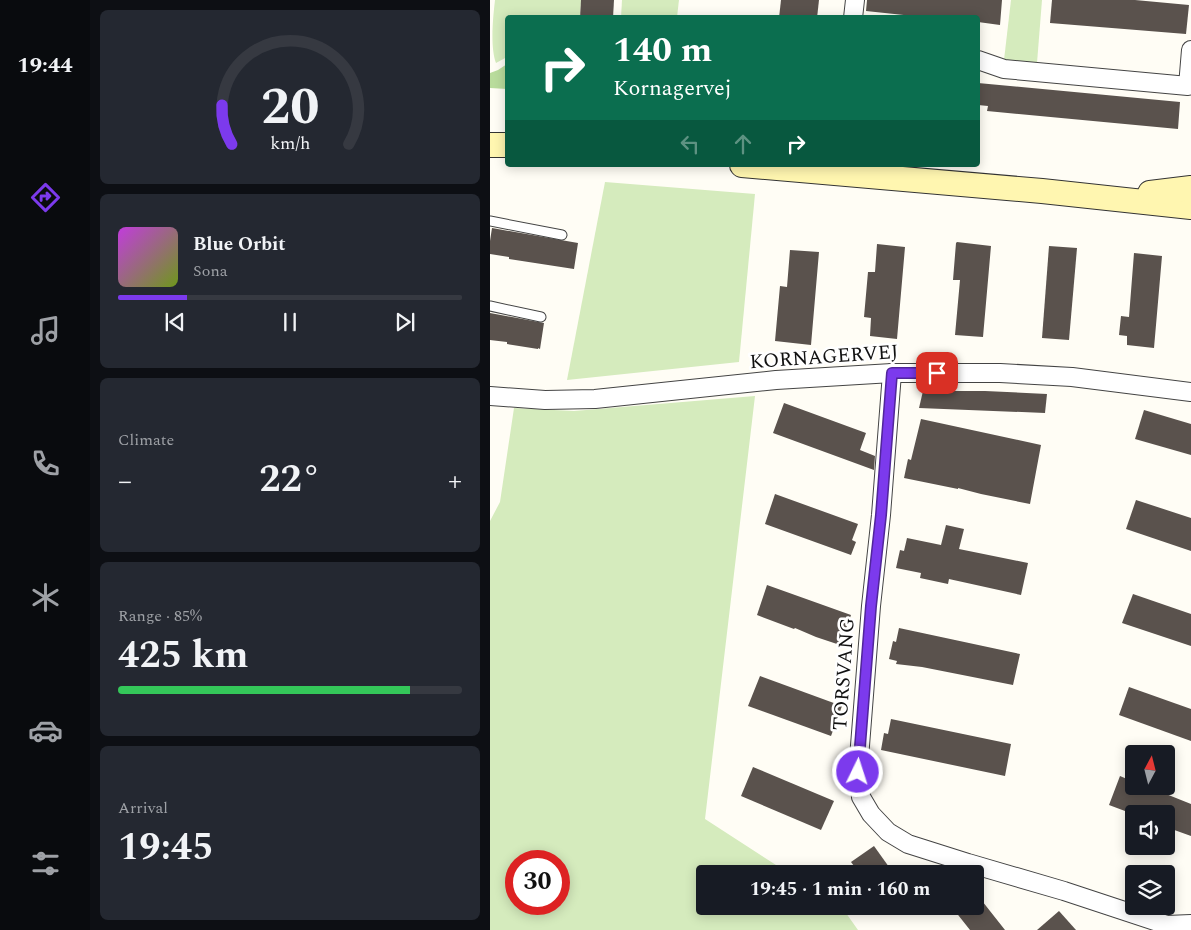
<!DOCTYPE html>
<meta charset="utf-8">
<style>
:root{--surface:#171b24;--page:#242831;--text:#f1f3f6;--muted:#9ea1a6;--line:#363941;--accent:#7c3aed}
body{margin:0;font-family:Spectral,serif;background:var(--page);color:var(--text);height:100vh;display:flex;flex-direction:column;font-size:19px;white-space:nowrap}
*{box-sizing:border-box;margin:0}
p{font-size:16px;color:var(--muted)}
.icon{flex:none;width:28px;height:28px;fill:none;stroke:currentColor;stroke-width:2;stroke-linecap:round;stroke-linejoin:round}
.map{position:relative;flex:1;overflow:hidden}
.details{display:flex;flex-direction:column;gap:10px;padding:10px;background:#0d0f14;width:400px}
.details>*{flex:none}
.hud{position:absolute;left:15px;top:15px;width:475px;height:152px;border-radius:5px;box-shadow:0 2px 12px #0003;background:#0b6e4f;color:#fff;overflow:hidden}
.needle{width:32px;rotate:7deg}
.controls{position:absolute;left:635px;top:745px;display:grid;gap:10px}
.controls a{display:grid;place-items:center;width:50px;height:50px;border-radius:5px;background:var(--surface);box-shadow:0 2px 12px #0003;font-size:25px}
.speed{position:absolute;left:15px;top:850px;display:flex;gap:10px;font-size:25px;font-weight:700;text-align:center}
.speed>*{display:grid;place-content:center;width:65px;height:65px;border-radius:50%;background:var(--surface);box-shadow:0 2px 12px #0003;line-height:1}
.speed .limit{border:8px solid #d22;background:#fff;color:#111}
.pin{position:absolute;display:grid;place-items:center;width:42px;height:42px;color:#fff;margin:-21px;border-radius:10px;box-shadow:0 2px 8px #0006}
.me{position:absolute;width:55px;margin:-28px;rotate:4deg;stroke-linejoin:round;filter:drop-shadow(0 0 4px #0008)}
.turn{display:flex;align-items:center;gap:18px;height:105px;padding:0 25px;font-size:22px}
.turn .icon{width:65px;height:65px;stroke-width:2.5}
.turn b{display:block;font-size:35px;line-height:42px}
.lanes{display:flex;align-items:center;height:48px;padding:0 25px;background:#0003;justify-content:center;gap:25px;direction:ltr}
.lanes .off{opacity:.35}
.big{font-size:38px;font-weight:700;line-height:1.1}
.details .tile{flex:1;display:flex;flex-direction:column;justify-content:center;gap:8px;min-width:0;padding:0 18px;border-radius:8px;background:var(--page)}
.details .dial{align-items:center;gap:0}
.dial svg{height:130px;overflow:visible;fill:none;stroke:var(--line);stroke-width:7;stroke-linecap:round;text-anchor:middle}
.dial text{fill:var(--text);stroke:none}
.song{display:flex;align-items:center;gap:15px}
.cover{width:60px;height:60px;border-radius:8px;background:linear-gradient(135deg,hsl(290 70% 55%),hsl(80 70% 35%))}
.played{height:5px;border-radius:2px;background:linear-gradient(90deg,var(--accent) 20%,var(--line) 20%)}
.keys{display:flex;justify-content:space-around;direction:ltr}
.heat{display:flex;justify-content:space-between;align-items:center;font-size:28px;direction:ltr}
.charge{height:8px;border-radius:4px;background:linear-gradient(90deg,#34c759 85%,var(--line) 0)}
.trip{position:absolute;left:206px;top:865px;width:288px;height:50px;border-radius:5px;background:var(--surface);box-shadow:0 2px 12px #0003;font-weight:700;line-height:50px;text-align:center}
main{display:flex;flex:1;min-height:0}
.tab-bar{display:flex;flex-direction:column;width:90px;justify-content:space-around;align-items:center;background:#090b0e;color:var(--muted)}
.tab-bar .icon{width:35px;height:35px}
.tab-bar .current{color:var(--accent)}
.tab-bar b{font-size:22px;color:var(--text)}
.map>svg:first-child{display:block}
</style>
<main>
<nav class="tab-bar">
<b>19:44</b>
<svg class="icon current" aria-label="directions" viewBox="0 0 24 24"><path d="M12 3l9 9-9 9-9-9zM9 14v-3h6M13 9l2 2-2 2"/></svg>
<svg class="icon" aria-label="music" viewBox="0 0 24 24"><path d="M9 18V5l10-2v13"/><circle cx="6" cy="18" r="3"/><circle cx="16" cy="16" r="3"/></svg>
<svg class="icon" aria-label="phone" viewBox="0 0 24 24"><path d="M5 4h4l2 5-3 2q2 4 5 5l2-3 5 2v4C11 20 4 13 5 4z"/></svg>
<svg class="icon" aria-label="climate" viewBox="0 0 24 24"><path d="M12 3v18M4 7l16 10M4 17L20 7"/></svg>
<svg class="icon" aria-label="car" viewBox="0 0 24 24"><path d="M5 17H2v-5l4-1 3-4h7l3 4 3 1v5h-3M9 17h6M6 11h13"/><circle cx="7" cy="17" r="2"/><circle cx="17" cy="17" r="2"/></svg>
<svg class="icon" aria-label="filters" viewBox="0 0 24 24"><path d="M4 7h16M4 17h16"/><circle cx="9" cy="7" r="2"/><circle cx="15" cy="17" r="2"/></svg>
</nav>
<section class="details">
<div class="tile dial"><svg viewBox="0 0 100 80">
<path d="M14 69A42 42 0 1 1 86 69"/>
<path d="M14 69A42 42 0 0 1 8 45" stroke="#7c3aed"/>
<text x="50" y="56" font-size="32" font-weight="700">20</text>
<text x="50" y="72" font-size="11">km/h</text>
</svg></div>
<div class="tile">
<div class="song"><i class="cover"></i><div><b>Blue Orbit</b><p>Sona</p></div></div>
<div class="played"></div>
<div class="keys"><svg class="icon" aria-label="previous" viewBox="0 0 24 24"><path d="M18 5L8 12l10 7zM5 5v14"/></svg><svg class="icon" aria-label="pause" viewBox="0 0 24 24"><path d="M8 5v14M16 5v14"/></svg><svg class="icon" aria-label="next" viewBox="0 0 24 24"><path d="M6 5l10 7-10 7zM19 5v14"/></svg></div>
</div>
<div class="tile"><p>Climate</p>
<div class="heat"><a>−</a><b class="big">22°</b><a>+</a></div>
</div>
<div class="tile"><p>Range · 85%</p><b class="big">425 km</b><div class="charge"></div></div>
<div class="tile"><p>Arrival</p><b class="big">19:45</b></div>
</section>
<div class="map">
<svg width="701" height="930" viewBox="0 0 701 930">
<rect width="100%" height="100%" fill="#fffdf5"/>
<!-- green -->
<g fill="#d5ebbd" fill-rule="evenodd">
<path d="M5,0H91L90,17L18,18L17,57L6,63C0,47 3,18 5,0Z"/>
<path d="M132,0H189L187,17L131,18Z"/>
<path d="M521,0H552L547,63L514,60Z"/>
<path d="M115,182L265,194L249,362L77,380Z"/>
<path d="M265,396L215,819L300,874H215V906H351L368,930H0V521L10,502L24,408L84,411ZM69,861V904H26V861Z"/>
</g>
<!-- forest -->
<path fill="#b9dc9c" d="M17,64V89L0,88V73L8,70Z"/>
<!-- building -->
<g fill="#5a524d">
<path d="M91,0H124L123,18H90Z"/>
<path d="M291,0H329L327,18H289Z"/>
<path d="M377,0H512L510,25L488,22V18H442L376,11Z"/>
<path d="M562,0H645L699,5L696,34L560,23Z"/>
<path d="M488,83L690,102L688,129L497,111L498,106L488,105Z"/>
<path d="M2,228L88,243L84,269L19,259V257L0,254V241Z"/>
<path d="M467,242L501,246L493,337L465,335L470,280H463L466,243Z"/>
<path d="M387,244L415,247L407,339L380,336L381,318L374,317L378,272H385Z"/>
<path d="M559,246L587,248L579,340L552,338Z"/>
<path d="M300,250L329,252L321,345L285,341L290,286L297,287Z"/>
<path d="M644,253L672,256L664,348L637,345V336L629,335L631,316L639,317Z"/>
<path d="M0,313L54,323L50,349L48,348V349L17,344V342L0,340Z"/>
<path d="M433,391H495L557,394L555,413L429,408Z"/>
<path d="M294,403L376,433L370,450L385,456L384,470L283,433Z"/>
<path d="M654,410L701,424V455L645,439Z"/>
<path d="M431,419L551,445L540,504L491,494L468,488V489L414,478L418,459L421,460Z"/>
<path d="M285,494L368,524L362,540L366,542L361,555L275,524Z"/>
<path d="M646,500L701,518V551L636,529Z"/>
<path d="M456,525L474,529L469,549L538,563L531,595L459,579L458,584L430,578L431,573L406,568L410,550L414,551L417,538L451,545Z"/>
<path d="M277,585L361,615L350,645L326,637L305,628L304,629L267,615Z"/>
<path d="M643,594L701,614V646L632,623Z"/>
<path d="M409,628L530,654L523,685L432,667L406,664L407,661L399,659L403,641L406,642Z"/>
<path d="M270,676L352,706L341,736L258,706Z"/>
<path d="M639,687L701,709V741L629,715Z"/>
<path d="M401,719L521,744L515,776L391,750L394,733L398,734Z"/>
<path d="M263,767L344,801L331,830L251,796Z"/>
<path d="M630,776L644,782V786H656L701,804V836L676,827V814H643L619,805Z"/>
<path d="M384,846L404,874H370L361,862Z"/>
<path d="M485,892L515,930H480L461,906H485Z"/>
<path d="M569,911L586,930H547Z"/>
</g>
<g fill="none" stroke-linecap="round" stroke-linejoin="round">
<!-- lane casing -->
<g stroke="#444" stroke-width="11">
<g id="lane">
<path d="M0,221L72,235"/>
<path d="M0,306L51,317"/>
</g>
</g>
<!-- street casing -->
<g stroke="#444" stroke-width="20">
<g id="street">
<path d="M363,18L365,0"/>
<path d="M488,60L514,69L698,86L701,50"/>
<path d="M402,373L391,515L381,606L368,771L371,797L381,814L398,832L418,844L478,863L574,891L677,925L701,924"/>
<path d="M0,396L55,400L105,399L286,380L402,373H510L582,377L701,392"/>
</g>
</g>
<!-- secondary casing -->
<g stroke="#333" stroke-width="26">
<g id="secondary">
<path d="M0,145H18"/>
<path d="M252,165L552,191L701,207"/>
<path d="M660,193L701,188"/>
</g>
</g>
<!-- lane -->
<use href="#lane" stroke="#fff" stroke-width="9"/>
<!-- street -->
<use href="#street" stroke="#fff" stroke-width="18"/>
<!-- secondary -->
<use href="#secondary" stroke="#fff6b0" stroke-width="24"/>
</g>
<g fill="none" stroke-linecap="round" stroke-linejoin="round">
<!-- route casing -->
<g stroke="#51269a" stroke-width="12">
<path id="route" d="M368,772L381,606L391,515L402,373H447"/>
</g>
<!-- route -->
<use href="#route" stroke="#7c3aed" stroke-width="9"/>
</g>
<g text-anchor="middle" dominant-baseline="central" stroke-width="5" stroke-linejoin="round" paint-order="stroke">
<!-- street labels -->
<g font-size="20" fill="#111" stroke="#fff">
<text transform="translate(334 357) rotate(-4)">KORNAGERVEJ</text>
<text transform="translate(354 674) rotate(-86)">TORSVANG</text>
</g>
</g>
</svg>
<div class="controls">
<a><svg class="needle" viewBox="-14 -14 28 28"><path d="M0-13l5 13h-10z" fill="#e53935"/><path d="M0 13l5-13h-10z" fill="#9ea1a6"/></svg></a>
<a><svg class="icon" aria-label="sound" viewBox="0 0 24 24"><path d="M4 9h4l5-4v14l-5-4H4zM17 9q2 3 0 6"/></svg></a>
<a><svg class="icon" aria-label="layers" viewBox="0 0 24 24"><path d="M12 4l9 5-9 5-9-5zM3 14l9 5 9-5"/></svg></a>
</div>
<div class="speed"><div class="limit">30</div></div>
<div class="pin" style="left:447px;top:373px;background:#d93025"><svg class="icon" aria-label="arrive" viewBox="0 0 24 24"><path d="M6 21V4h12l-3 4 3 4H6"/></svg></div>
<svg class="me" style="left:368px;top:772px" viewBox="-20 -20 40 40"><circle r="17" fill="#7c3aed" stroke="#fff" stroke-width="3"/><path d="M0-11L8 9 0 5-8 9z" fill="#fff"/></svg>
<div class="trip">19:45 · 1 min · 160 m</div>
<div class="hud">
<div class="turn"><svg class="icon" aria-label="right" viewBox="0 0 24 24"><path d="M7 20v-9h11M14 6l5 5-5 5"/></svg><div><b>140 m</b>Kornagervej</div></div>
<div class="lanes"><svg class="icon off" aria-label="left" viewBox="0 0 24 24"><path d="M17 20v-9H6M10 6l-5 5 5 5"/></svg><svg class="icon off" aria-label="ahead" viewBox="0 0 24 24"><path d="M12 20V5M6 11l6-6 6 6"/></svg><svg class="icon" aria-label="right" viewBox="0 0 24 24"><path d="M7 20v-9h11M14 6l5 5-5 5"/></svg></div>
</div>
</div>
</main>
